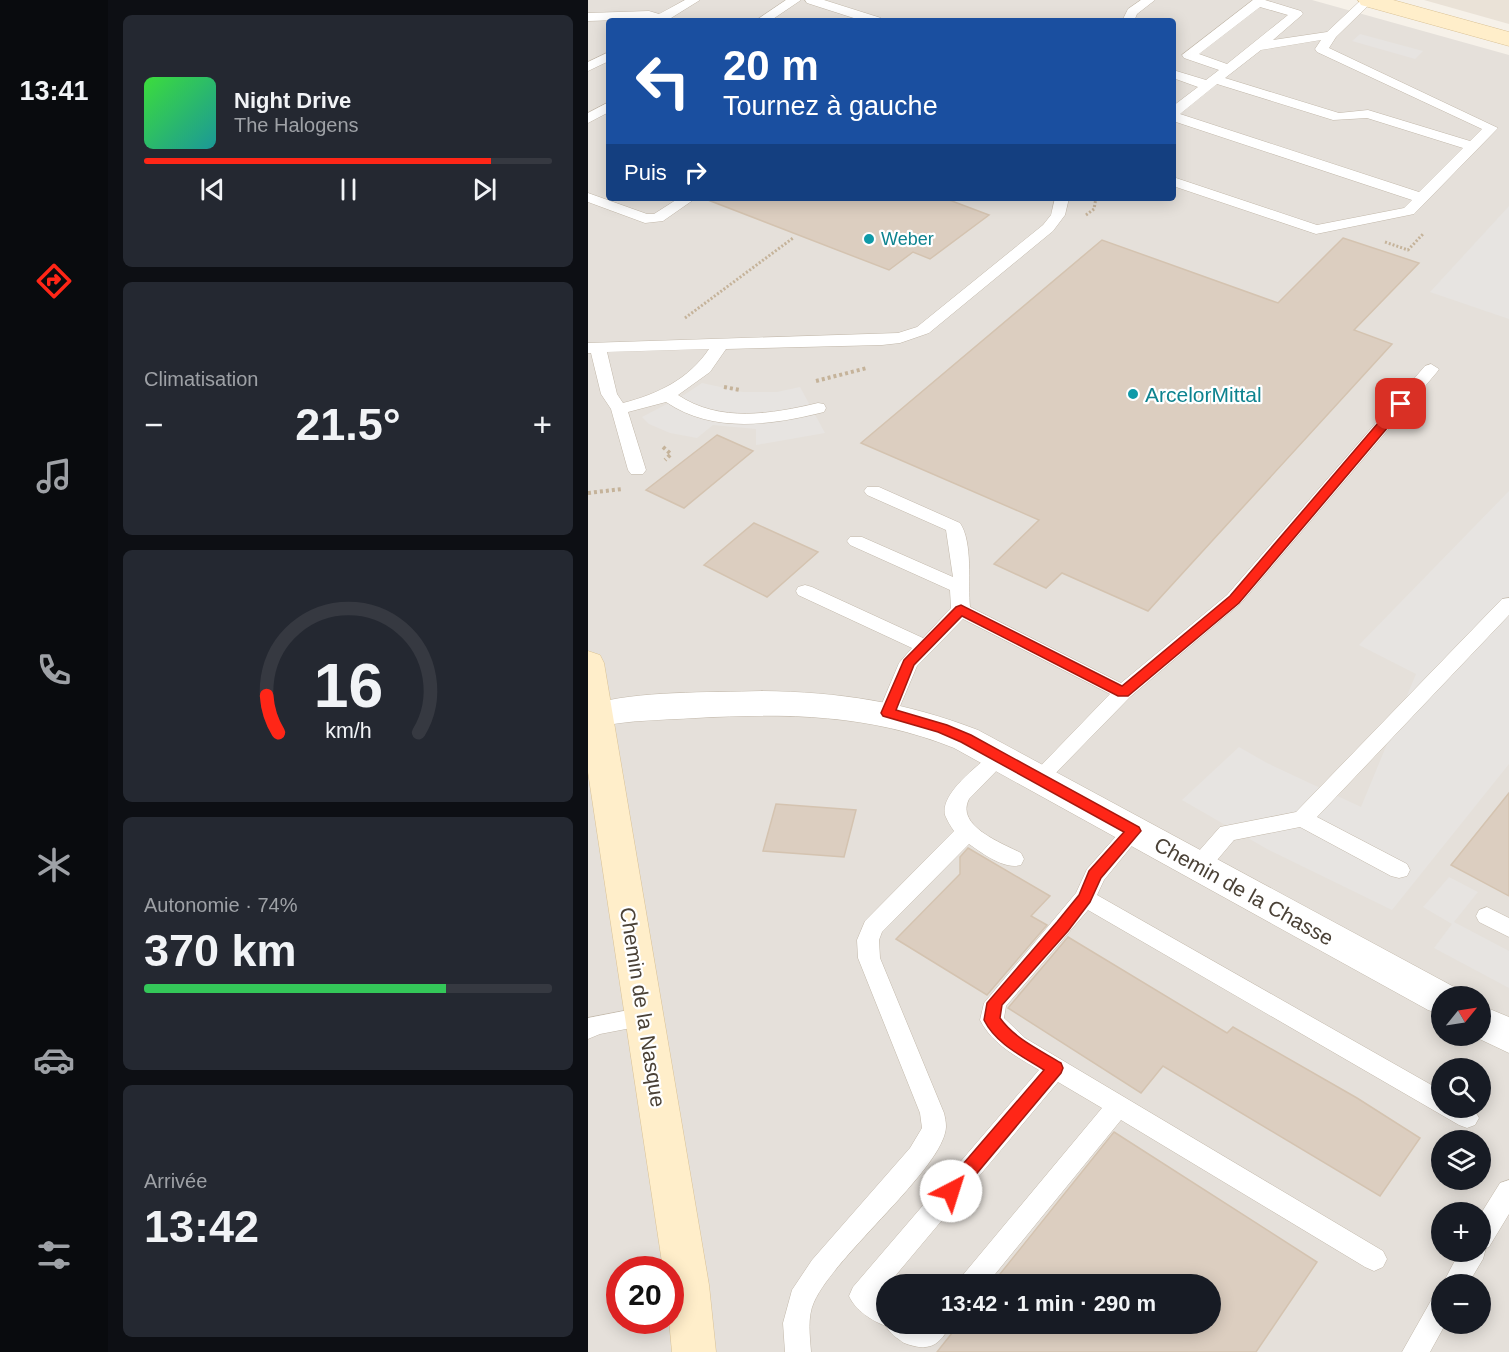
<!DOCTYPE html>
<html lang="fr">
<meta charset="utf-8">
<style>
:root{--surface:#171b24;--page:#242831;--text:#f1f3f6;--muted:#9ea1a6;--line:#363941;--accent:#ff2617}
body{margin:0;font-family:Helvetica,sans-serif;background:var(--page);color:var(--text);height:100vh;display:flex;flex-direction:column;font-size:22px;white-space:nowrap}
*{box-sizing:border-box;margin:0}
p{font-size:20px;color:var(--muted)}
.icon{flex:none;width:33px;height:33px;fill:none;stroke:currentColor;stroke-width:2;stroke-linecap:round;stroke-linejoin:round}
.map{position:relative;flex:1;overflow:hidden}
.side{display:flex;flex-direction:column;gap:15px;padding:15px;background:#0d0f14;width:480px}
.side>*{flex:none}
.banner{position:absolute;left:18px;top:18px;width:570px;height:183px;border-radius:6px;box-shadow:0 3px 15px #0003;background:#1a4fa0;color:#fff;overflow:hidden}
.needle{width:39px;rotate:60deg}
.tools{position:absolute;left:843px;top:986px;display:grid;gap:12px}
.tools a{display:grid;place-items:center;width:60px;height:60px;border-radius:50%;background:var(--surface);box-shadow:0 3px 15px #0003;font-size:30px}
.speed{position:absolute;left:18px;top:1256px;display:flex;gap:12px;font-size:30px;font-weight:700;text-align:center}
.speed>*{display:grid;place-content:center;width:78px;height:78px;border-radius:50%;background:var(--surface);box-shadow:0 3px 15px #0003;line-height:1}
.speed .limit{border:9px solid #d22;background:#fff;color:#111}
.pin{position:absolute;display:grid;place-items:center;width:51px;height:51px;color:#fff;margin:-26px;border-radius:12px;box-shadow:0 3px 9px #0006}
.me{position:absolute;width:66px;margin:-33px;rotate:40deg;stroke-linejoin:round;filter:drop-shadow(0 0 4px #0008)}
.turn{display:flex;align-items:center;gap:21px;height:126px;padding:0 18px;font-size:27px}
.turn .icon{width:78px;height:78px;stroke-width:2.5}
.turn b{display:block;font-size:42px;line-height:51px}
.then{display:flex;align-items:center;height:57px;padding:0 18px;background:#0003;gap:12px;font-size:22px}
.big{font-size:45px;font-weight:700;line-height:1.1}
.side .card{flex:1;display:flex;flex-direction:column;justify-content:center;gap:9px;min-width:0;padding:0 21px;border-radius:9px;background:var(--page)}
.side .dial{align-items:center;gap:0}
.dial svg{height:156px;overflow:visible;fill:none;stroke:var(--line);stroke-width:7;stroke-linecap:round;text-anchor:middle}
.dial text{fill:var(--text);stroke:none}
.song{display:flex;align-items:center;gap:18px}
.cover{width:72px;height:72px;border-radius:9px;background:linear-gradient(135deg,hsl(120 70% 55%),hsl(180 70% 35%))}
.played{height:6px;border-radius:3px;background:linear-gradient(90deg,var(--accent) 85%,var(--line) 85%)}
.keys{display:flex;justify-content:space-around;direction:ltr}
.heat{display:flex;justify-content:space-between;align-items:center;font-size:33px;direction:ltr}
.charge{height:9px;border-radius:4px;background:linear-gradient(90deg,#34c759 74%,var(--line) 0)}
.trip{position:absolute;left:288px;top:1274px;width:345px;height:60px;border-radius:30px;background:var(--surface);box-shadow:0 3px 15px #0003;font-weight:700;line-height:60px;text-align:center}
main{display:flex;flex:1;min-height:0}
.tabs{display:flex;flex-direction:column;width:108px;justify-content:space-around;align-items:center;background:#090b0e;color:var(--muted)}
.tabs .icon{width:42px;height:42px}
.tabs .current{color:var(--accent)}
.tabs b{font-size:27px;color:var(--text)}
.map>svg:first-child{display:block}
</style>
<main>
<nav class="tabs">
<b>13:41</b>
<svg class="icon current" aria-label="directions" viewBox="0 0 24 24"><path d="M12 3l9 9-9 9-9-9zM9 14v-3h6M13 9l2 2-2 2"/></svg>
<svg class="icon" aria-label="music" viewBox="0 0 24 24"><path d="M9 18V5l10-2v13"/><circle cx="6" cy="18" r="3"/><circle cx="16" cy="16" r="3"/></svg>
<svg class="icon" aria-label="phone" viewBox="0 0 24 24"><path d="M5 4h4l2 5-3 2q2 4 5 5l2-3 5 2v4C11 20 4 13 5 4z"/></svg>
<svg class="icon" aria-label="climate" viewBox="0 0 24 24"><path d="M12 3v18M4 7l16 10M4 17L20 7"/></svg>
<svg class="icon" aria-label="car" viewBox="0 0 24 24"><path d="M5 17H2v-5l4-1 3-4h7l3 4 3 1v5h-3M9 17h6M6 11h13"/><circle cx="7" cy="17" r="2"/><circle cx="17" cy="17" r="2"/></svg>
<svg class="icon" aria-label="filters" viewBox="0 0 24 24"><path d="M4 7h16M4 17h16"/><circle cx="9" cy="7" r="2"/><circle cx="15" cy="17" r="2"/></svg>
</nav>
<section class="side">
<div class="card">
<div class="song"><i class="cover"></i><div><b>Night Drive</b><p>The Halogens</p></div></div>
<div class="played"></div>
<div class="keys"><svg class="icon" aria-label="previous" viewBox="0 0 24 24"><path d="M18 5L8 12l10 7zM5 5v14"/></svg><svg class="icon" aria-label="pause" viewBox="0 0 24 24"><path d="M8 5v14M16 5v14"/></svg><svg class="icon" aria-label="next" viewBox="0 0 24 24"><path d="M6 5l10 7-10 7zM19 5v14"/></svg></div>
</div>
<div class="card"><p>Climatisation</p>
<div class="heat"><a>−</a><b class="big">21.5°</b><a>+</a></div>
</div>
<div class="card dial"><svg viewBox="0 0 100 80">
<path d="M14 69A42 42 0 1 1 86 69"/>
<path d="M14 69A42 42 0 0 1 8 50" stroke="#ff2617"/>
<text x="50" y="56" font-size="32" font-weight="700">16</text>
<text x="50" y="72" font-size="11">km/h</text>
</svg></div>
<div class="card"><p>Autonomie · 74%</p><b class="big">370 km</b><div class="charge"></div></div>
<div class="card"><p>Arrivée</p><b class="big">13:42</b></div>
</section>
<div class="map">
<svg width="921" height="1352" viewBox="0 0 921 1352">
<rect width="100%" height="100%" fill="#f6f1e9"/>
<!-- residential -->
<path fill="#eae2d7" d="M836,0H921V24Z"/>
<!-- industrial -->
<path fill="#e5e0da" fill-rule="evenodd" d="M0,0H724L921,55V1352H0ZM21,21H585V198H21ZM854,996H892V1035H854ZM854,1068H892V1107H854ZM854,1140H892V1179H854ZM854,1212H892V1251H854ZM32,1269H82V1320H32ZM298,1284H622V1323H298ZM854,1284H892V1323H854Z"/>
<!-- parking -->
<g fill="#e7e4e1">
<path d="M772,34L835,51L827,59L764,41Z"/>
<path d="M921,206V319L842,292Z"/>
<path d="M114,383L155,392H189L212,387L237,433L168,445V429L125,425L109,438L82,433L61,424L54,417L96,395Z"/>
<path d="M921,491V764L804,910L679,849L594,800L651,747L679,763L773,807L828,674L771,645Z"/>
<path d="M861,877L890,892L866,922L921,951V988L846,948L864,924L835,907Z"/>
</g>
<!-- building -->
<g fill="#dccec0" stroke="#d4c3b0" stroke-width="1.5">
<path d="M121,198H356L401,215L342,259L325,252L301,270L120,200Z"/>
<path d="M755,238L831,263L766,330L804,344L560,611L474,573L458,588L406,564L451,520L273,443L514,240L690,303Z"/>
<path d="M129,435L165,451L96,508L58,490Z"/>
<path d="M166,523L230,552L179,597L116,565Z"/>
<path d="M921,793V896L863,865Z"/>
<path d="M188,804L268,810L256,857L175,851Z"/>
<path d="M380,848L462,896L443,916L459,925L399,995L308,939L372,874V857Z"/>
<path d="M480,937L639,1033L645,1027L769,1098L832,1138L792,1196L575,1066L553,1093L420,1008Z"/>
<path d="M526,1132L729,1262L668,1352H349L372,1323H622V1284H404Z"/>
</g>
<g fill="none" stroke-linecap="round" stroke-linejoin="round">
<!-- lane casing -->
<g stroke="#c2b8aa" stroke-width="1">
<g id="lane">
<path d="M97,0H112L83,18L84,21H63L60,19L0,21V13L61,11L71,14Z"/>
<path d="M198,0H213L182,21H167Z"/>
<path d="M217,0H236L293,18L294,21H275L219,3Z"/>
<path d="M553,0H567L549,14L546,21H534L540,9Z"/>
<path d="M665,0H677L713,11L715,14L685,40L739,32L773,0H786L748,37L741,48L910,128L826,214L728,234L585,186V177L729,225L816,208L824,200L585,121V106L610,87L585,78V70L618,80L631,70L596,58L594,55ZM672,7L700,15L639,64L611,54ZM733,40L727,49L729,52L894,129L882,141L780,110L751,113L637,78L673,50ZM629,84L745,120L779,118L875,148L831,192L592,114Z"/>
<path d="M21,52V61L0,71V62Z"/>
<path d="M21,102V112L0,123V113Z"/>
<path d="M0,193L59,214H66L91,198H108L75,221L57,223L0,202Z"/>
<path d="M467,198H481L477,215L465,231L341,333L312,343L294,345L138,349L122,372L90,395C132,423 183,414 230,403L236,404L238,408L236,412C184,425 125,434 78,402L40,412L58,470L55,474H43L40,470L23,409L13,394L3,353H0V343L310,333L329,327L455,225L463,215ZM121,349C101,379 70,394 35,403L29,394L19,352Z"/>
<path d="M843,364L851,369L849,372L653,603L542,697L457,784L450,787L443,784L440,779L522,694L375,619L329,666L307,718L300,720L293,718L290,713L311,663L324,648L210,595L208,591L210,587L217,585L224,587L335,638L363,608L362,590L262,545L259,541L262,537H274L365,577L358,530L279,495L276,491L279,487H291L372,523C385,542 380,584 382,607L533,683L639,595L837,366Z"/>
<path d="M921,598V615L729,817L819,864L822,870L819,876L811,878L803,876L712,827L646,840L619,872L611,874L603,872L600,866L603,860L632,827L708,812L914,599Z"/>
<path d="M411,750L418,753L421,758L381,799C367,826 414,843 433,853L436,859L433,865C416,870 394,853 381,844L294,932L291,940L292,958L356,1113C357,1117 358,1122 358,1127C356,1168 247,1255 226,1302C219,1317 222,1336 223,1352H197L195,1323L204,1290L224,1260L322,1148L334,1128L332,1113L270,958L269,940L277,921L366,831C363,827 359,820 357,815C352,793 390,766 404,753Z"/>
<path d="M545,823L552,825L556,831L516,880L509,895L854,1091V1107C868,1107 884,1103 891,1118L887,1125L879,1128L871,1125L500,910L418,1006L416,1018L437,1038L795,1251L799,1259L795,1267L786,1271L777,1267L533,1120L399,1284H370L374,1276L514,1108L470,1082L292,1294L298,1299V1323H363C352,1347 340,1352 316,1343C309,1338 302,1334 298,1326C284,1321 267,1310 261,1296L265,1287L451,1070C428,1056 405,1045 392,1020L396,1003L488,893L499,869L538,825Z"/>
<path d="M899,907L921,918V937L891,922L888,916L891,910Z"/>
<path d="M56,1007L64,1010L67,1017L64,1024L12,1034L0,1039V1018Z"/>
<path d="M921,1180V1214L901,1247L898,1248L895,1259L880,1284L854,1285L872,1251H892V1215L912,1183Z"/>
<path d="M854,1294V1323H858L842,1352H814L845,1297Z"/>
</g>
</g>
<!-- street casing -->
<g stroke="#c2b8aa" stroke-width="1">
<g id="street">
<path d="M174,691C252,692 317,702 390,730L868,988L872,996H854V1015L840,1010L366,748C281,714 199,713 108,718C75,720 41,720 8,727L0,725V705C53,690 119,693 174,691Z"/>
<path d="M892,1005L921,1017V1053L883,1035H892Z"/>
</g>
</g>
<!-- secondary casing -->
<g stroke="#dac295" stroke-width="1">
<g id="secondary">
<path d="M770,0H805L921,32V46L773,5Z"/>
<path d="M0,651L12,655L16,663L121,1285L128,1352H84L81,1320H82V1269H75L0,772Z"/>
</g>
</g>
<!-- path-far1 -->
<g stroke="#c5b39a" stroke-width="3" stroke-dasharray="2 2" stroke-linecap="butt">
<path d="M498,215L506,209L508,198"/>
<path d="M797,242L820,250L835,234"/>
<path d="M97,318L205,238"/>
</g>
<!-- path -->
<g stroke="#c5b39a" stroke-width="4" stroke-dasharray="3 3" stroke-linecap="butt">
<path d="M228,381L279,368"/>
<path d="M136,387L152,390"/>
<path d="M75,447L83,454L77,460"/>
<path d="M0,493L34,489"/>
</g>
<!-- lane -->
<use href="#lane" fill="#fff" fill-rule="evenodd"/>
<!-- street -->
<use href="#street" fill="#fff" fill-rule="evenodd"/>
<!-- secondary -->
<use href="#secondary" fill="#ffeeca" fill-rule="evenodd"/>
</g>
<!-- route -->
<path fill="#ff2617" stroke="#a6190f" stroke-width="1.5" d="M813,401L817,402V407L651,603L540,696H530L374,616L326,665L308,710L359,725L383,735L551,827L553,831L513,878L502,902L480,931L414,1005L412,1018C427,1039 452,1050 473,1063L475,1068L473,1073L369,1197L363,1199L357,1197L355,1191L357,1185L456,1070C434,1056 408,1044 396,1020L399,1003L469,922L491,895L501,871L536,832L373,742L350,732L295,716L293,713L316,660L368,607L373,605L534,686L642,596L808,402Z"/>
<!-- markers -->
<g fill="#0f9aa8" stroke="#fff" stroke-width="2">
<circle cx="281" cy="239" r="6"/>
<circle cx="545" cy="394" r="6"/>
</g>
<g text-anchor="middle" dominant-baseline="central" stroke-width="4.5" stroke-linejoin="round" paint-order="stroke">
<!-- far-culture labels -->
<g font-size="18" fill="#0d838f" stroke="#fff" text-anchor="start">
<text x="293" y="239">Weber</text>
</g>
<!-- culture labels -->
<g font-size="21" fill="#0d838f" stroke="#fff" text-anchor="start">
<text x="557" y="394">ArcelorMittal</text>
</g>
<!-- street labels -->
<g font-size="21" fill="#4a4136" stroke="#fff">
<text transform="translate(656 891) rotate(29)">Chemin de la Chasse</text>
<text transform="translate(55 1007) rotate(81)">Chemin de la Nasque</text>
</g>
</g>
</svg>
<div class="tools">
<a><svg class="needle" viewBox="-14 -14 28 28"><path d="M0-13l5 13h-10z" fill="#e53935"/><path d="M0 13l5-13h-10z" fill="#9ea1a6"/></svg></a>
<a><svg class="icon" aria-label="search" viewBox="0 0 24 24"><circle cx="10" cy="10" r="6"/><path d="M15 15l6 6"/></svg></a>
<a><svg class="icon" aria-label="layers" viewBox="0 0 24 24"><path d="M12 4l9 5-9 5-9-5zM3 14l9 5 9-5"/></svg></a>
<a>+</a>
<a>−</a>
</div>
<div class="speed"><div class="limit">20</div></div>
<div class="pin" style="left:813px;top:404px;background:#d93025"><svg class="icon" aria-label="arrive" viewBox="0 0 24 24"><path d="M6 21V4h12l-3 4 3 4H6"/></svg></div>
<svg class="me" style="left:363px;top:1191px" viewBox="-20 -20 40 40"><circle r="19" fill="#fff"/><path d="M0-13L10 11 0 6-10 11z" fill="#ff2617"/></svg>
<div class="trip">13:42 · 1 min · 290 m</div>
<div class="banner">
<div class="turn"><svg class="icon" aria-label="left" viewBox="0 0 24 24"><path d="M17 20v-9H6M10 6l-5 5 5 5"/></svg><div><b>20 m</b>Tournez à gauche</div></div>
<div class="then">Puis<svg class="icon" aria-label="right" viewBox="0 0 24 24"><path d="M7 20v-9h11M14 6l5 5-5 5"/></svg></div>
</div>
</div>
</main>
